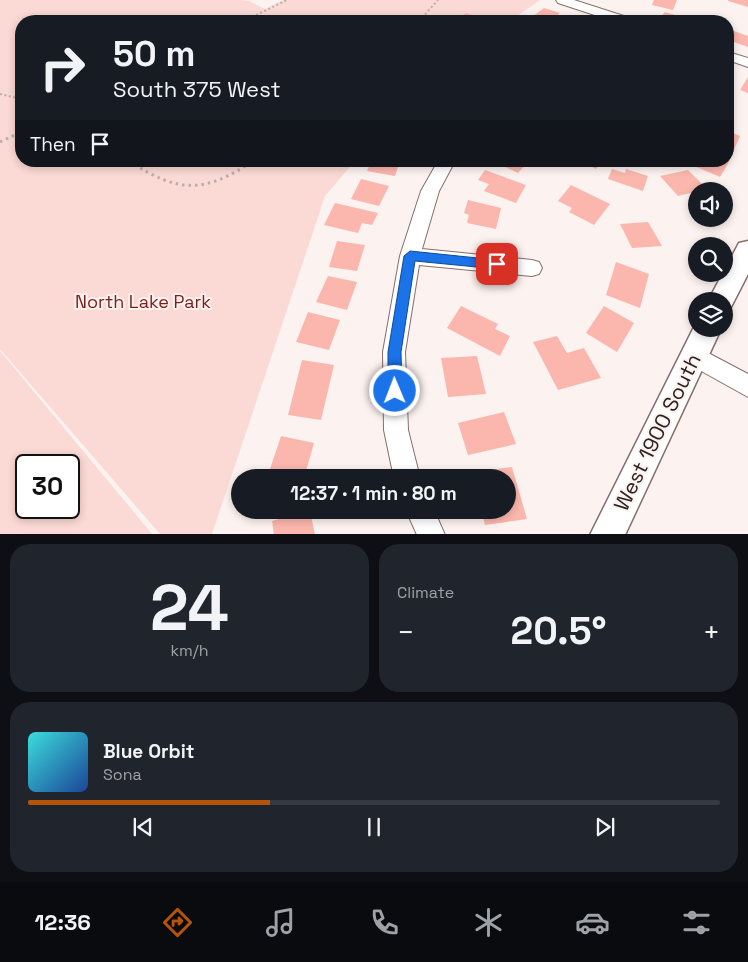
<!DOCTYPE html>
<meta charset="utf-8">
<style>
:root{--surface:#171b24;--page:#20242c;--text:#f1f3f6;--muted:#9ea1a6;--line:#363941;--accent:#b45309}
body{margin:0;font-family:"Space Grotesk",sans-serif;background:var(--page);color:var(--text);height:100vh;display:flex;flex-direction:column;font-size:19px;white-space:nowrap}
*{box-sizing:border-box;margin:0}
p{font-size:16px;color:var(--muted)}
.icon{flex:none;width:28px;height:28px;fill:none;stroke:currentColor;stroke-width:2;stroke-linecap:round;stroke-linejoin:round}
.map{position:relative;height:534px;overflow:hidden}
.sheet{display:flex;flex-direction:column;gap:10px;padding:10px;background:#0d0f14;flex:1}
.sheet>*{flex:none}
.guide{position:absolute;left:15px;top:15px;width:719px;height:152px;border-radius:20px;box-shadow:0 2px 8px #0003;background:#171b24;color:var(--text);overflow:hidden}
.fabs{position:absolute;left:688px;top:182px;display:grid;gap:10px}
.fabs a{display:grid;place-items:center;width:45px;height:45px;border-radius:50%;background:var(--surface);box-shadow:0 2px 8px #0003;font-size:25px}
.speed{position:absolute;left:15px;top:454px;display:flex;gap:10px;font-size:25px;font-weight:700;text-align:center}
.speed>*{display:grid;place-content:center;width:65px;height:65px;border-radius:50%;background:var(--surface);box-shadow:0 2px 8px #0003;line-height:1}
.speed .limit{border:2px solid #111;border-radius:8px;background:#fff;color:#111}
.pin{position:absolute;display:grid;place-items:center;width:42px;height:42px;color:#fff;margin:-21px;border-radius:10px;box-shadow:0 2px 8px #0006}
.me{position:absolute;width:55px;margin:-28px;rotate:359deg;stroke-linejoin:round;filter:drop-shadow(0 0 4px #0008)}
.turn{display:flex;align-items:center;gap:18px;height:105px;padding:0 15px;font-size:22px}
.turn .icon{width:65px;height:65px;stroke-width:2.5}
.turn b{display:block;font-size:35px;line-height:42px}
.then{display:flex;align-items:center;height:48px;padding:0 15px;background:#0003;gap:10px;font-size:19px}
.big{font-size:38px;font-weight:600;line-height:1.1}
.sheet .widget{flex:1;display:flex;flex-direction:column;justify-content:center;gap:8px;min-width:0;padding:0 18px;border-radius:20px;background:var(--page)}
.sheet .dial{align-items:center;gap:0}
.dial b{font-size:65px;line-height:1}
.song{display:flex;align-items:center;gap:15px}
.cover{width:60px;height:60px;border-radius:8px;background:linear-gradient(135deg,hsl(180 70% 55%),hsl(220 70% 35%))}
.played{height:5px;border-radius:2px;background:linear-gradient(90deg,var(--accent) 35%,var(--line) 35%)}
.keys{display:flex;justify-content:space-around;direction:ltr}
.heat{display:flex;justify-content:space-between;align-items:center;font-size:28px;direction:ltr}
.sheet .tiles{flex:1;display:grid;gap:10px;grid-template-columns:1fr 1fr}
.widget:last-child{grid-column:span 2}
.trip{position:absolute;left:231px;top:469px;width:285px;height:50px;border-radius:25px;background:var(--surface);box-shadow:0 2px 8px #0003;font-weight:600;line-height:50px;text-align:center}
.tabs{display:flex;height:80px;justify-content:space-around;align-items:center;background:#090b0e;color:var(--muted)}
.tabs .icon{width:35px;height:35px}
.tabs .active{color:var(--accent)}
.tabs b{font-size:22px;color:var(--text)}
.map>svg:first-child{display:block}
</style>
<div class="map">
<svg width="748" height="535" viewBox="0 0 748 535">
<rect width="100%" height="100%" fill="#fcf2f0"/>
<!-- green -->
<g fill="#fbd9d4" fill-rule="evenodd">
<path d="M0,0H238L249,1L265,9L283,0H540L510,21H21V161H355L325,196L212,534H160L0,349Z"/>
<path d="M0,351L152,534H0ZM26,465H69V508H26Z"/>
</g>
<!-- building -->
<g fill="#fbb7ae">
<path d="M654,0H677L673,10L652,5Z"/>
<path d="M728,0H748V7L728,1Z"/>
<path d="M544,8L560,13L551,21L533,16Z"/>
<path d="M665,12L689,19L687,21H667L658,19Z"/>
<path d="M466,13L478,17L473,21L462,16Z"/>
<path d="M734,31L748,36V47L728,40Z"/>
<path d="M748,77V93L740,90Z"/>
<path d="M728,131L740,136L733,152L728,150Z"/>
<path d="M728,159L730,160L720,177L692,165L694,161H728Z"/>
<path d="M371,161H400L395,176L367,171Z"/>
<path d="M498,161H529L518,173L497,163Z"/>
<path d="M579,161H602L596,169Z"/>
<path d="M612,169L625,173L626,169L648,176L643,191L608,179Z"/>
<path d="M485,170L526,185L516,203L484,191L489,184L478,180Z"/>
<path d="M688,170L707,189L678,196L660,176Z"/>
<path d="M361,179L389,186L379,206L351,199Z"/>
<path d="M571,185L610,204L594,225L569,212L572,208L558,201Z"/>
<path d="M468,200L501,208L496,229L467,223L469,215L464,213Z"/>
<path d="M335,203L378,213L372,225L362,223L358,233L324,225Z"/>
<path d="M648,222L662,246L632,248L620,224Z"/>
<path d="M337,241L365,245L357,271L329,267Z"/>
<path d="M616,262L649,274L640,308L606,295Z"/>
<path d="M328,276L357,282L347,310L316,302Z"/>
<path d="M461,306L498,324L495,329L510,336L500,356L447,328Z"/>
<path d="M604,306L634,323L617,352L586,333Z"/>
<path d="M308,312L340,320L329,350L296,342Z"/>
<path d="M557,336L567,353L584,348L601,378L558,390L533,342Z"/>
<path d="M477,356L486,394L448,397L441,358Z"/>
<path d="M302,360L334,365L321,420L288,415Z"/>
<path d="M504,412L516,444L468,455L458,423Z"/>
<path d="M281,436L314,443L304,478H267Z"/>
<path d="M512,467L527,519L485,525L481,510H508V478H473L472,472Z"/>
<path d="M310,510L315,535H274L272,521Z"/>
</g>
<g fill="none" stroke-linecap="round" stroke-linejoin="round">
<!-- minor casing -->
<g stroke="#866f6c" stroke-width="2">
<g id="minor">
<path d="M556,0H574L630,18L631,21H613L558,3Z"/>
<path d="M728,52L748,58V67L728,60Z"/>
<path d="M438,161H455L439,191L422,249L532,260L539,262L542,268L539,274L532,276L419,265L405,352L408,430L420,478H394L384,430L383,352L400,256L421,191Z"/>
<path d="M693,345L748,374V397L685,362L682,355L685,348Z"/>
<path d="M406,510H434L445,535H417Z"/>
</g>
</g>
<!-- tertiary casing -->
<g stroke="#866f6c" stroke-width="3">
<g id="tertiary">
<path d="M748,241V274L730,309L724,311V301H708L739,243Z"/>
<path d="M696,323V329H721L625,535H590Z"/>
</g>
</g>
<!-- path-far1 -->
<g stroke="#b9b0ae" stroke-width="2" stroke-dasharray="2 2.5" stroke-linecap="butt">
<path d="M244,21L287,0"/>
<path d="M419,21L438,0"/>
<path d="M0,94L21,99"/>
</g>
<!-- path -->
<g stroke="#b9b0ae" stroke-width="3" stroke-dasharray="2.5 4" stroke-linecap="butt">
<path d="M0,142L21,132"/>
<path d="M129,161C178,193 204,194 253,161"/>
</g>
<!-- minor -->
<use href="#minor" fill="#fff" fill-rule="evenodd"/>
<!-- tertiary -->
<use href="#tertiary" fill="#fff" fill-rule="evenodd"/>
</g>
<!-- route -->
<path fill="#1a73e8" stroke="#114b97" d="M410,251L497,260L503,264L497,269L415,261L401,352L402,391L400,396L395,398L390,396L388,391V352L404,256Z"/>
<g text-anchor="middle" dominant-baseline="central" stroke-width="4" stroke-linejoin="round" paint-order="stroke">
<!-- park labels -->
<g font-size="18" fill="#7c1d19" stroke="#fcf2f0">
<text x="143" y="301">North Lake Park</text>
</g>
<!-- near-street labels -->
<g font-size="21" fill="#2c2321" stroke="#fcf2f0">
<text transform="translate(657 432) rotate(-64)">West 1900 South</text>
</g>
</g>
</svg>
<div class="fabs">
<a><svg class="icon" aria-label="sound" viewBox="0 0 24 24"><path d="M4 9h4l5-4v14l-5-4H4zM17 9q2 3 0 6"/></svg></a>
<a><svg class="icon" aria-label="search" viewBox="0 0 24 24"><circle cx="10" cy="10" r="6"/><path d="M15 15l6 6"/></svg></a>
<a><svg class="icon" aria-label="layers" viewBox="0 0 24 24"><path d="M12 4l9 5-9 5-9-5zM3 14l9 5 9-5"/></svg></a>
</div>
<div class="speed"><div class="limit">30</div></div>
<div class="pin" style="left:497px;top:264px;background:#d93025"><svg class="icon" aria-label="arrive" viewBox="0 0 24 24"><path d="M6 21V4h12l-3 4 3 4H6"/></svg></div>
<svg class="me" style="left:395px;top:391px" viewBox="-20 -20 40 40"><circle r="17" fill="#1a73e8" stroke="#fff" stroke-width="3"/><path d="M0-11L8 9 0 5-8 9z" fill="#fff"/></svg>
<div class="trip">12:37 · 1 min · 80 m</div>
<div class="guide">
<div class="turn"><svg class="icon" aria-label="right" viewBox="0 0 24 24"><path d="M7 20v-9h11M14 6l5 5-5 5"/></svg><div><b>50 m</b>South 375 West</div></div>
<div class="then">Then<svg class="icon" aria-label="arrive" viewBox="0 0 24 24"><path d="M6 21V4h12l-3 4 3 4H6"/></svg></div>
</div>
</div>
<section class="sheet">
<div class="tiles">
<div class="widget dial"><b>24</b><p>km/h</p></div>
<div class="widget"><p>Climate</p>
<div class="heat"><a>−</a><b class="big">20.5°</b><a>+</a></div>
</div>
<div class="widget">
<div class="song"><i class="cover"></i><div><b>Blue Orbit</b><p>Sona</p></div></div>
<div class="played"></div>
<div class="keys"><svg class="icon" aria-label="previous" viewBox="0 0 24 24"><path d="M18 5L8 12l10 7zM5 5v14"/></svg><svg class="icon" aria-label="pause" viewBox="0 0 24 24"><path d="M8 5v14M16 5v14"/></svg><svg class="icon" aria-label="next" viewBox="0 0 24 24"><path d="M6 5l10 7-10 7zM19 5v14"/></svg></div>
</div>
</div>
</section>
<nav class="tabs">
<b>12:36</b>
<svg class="icon active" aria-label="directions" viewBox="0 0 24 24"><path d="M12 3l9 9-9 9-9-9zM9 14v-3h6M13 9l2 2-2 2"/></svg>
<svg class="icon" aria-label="music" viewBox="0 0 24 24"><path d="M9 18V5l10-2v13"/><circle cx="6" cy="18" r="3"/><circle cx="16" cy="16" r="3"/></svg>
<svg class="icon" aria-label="phone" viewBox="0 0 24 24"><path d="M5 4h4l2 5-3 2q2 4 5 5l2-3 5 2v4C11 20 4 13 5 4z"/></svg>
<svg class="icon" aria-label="climate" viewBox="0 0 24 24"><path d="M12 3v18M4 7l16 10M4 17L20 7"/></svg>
<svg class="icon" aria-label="car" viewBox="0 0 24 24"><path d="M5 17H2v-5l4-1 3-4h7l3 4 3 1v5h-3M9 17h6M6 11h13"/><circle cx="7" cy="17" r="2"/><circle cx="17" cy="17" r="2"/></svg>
<svg class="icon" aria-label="filters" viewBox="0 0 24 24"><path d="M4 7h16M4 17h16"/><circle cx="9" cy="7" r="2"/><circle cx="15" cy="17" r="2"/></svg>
</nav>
